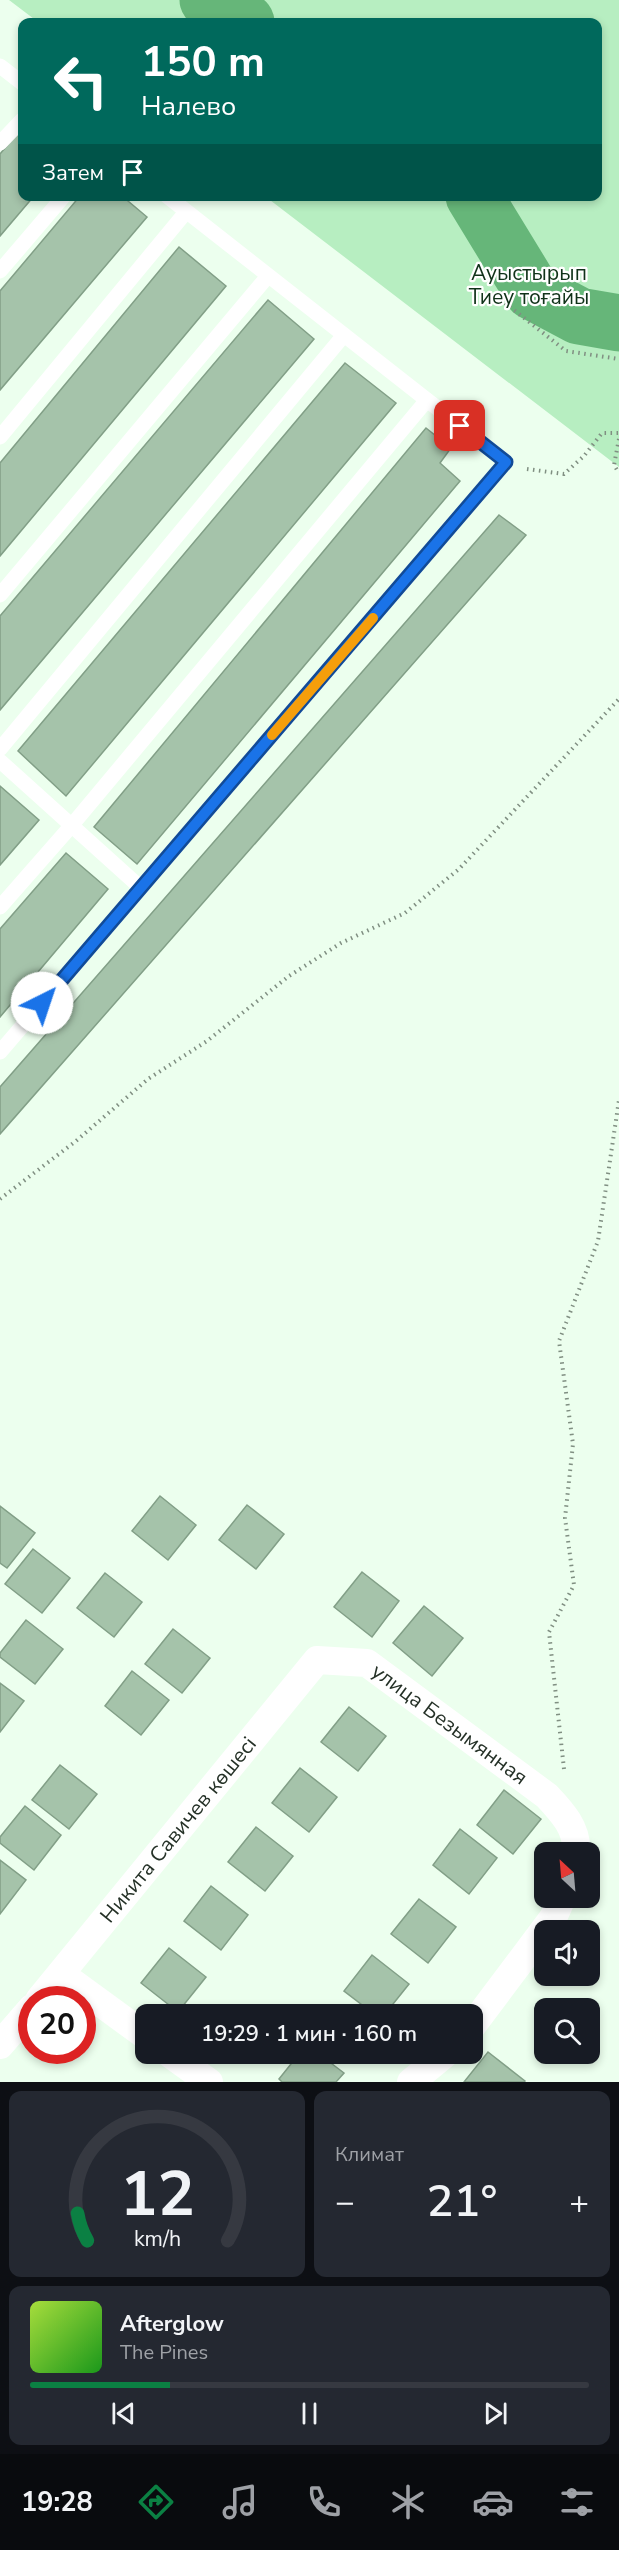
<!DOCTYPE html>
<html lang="ru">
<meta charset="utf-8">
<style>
:root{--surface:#171b24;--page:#242831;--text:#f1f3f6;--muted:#9ea1a6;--line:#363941;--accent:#0b8043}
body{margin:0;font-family:"Nunito Sans",sans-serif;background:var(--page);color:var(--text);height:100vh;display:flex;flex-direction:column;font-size:22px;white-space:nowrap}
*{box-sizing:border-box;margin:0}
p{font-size:20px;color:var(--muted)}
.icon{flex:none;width:33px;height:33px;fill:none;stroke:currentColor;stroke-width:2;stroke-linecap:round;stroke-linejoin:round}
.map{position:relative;height:2082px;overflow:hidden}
.details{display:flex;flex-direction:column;gap:9px;padding:9px;background:#0d0f14;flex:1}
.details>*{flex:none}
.banner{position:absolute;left:18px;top:18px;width:584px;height:183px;border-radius:12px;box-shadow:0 3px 9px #0003;background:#00695c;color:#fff;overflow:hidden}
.needle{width:39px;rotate:334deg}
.fabs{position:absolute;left:534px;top:1842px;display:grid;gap:12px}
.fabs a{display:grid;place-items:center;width:66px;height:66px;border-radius:12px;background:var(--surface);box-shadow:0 3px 9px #0003;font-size:30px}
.speed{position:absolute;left:18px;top:1986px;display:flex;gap:12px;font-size:30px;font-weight:700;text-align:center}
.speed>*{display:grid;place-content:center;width:78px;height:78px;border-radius:50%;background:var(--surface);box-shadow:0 3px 9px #0003;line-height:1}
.speed .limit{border:9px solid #d22;background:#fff;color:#111}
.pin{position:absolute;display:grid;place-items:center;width:51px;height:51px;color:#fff;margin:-26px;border-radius:12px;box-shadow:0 3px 9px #0006}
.me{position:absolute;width:66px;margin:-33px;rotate:41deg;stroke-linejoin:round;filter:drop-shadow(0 0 4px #0008)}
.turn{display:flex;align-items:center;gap:21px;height:126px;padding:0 24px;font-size:27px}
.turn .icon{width:78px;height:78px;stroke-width:2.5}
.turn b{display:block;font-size:42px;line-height:51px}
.then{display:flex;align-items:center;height:57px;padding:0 24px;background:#0003;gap:12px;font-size:22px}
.big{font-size:45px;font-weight:600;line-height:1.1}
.details .card{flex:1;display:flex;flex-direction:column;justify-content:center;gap:9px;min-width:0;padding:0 21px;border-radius:12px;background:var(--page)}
.details .dial{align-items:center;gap:0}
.dial svg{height:156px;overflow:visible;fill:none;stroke:var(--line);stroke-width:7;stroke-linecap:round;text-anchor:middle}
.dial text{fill:var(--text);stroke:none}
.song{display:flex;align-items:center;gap:18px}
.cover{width:72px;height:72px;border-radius:9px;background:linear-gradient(135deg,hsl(80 70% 55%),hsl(120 70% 35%))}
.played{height:6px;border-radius:3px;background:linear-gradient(90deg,var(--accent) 25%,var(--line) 25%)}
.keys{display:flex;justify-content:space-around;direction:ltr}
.heat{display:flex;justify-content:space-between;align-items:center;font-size:33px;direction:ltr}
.details .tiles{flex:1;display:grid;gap:9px;grid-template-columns:1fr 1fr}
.card:last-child{grid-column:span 2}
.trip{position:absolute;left:135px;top:2004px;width:348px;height:60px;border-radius:12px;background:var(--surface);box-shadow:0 3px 9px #0003;font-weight:600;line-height:60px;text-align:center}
.dock{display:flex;height:96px;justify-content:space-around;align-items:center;background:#090b0e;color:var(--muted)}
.dock .icon{width:42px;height:42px}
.dock .selected{color:var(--accent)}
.dock b{font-size:27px;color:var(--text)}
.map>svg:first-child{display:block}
</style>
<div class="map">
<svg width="619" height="2082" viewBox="0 0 619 2082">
<rect width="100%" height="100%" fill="#ecffee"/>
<!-- green -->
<path fill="#b7eec1" d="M9,0H619V467L266,197L597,196V22H38Z"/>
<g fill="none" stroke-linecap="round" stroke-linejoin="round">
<!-- river -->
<g stroke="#66b679" stroke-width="57">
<path d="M208,0L246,22"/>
<path d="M474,196L532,291L579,316L619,323"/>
</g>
</g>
<!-- building -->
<g fill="#a5c3aa" stroke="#829f87" stroke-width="1.5">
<path d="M22,128V196H34L0,236V154Z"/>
<path d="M80,196H122L147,217L0,390V291Z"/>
<path d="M179,247L226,286L0,556V463Z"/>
<path d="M268,300L314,339L0,710V616Z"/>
<path d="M345,363L396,403L66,796L18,751Z"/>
<path d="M426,428L451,448L440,463L460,481L137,864L94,827Z"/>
<path d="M499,515L526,535L0,1134V1087Z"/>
<path d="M0,786L39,820L0,865Z"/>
<path d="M66,853L108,889L0,1017V929Z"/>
<path d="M160,1496L196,1525L168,1560L132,1531Z"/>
<path d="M247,1505L284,1534L256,1569L219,1540Z"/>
<path d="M0,1506L35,1533L7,1568L0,1563Z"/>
<path d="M33,1549L70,1578L42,1613L5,1584Z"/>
<path d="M362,1572L399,1601L372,1637L334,1607Z"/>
<path d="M105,1573L142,1602L114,1637L77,1608Z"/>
<path d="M424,1606L463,1638L432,1676L393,1643Z"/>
<path d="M26,1620L63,1649L35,1684L0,1657V1653Z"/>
<path d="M173,1629L210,1658L182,1693L145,1664Z"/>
<path d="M132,1671L169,1700L141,1735L105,1706Z"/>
<path d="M0,1683L24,1701L0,1732Z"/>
<path d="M349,1707L386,1736L358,1771L321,1742Z"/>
<path d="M60,1765L97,1794L69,1829L32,1800Z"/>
<path d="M300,1768L337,1797L309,1832L272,1803Z"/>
<path d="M504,1790L541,1819L513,1854L477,1825Z"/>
<path d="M25,1806L61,1835L34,1870L0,1843V1837Z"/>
<path d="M256,1827L293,1856L265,1891L228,1862Z"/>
<path d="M460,1829L497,1858L469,1894L433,1865Z"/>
<path d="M0,1860L26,1880L0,1914Z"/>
<path d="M211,1886L248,1915L221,1950L184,1921Z"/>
<path d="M419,1899L456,1927L428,1963L391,1934Z"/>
<path d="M169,1948L206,1977L178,2012L141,1983Z"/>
<path d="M372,1955L409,1984L385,2014H374L344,1991Z"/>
<path d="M488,2052L525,2081L524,2082H464Z"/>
<path d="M299,2054H319L344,2073L336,2082H282L279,2079Z"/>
</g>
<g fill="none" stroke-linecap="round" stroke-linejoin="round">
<!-- path -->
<g stroke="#808f82" stroke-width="4" stroke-dasharray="1.5 4.5" stroke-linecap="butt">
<path d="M505,303L566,351L619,359"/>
<path d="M619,439L614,465L619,473"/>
<path d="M527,469L564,474L584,456L602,433H619"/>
<path d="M0,1199L76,1141L148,1079L207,1041L289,976L341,943L405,913L459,869L619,699"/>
<path d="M564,1769L549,1632L574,1585L565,1518L573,1444L559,1341L598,1241L619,1100"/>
</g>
<!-- service -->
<g stroke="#fff" stroke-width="15">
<path d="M0,66L22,83"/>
<path d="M0,143L22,120"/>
<path d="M0,271L64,196"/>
<path d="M0,437L186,212"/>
<path d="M0,595L268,276"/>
<path d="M0,749L344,335"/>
<path d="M0,761L141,888"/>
<path d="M0,907L72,825L427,400"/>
<path d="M0,1052L506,462L167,196"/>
</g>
<!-- minor -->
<g stroke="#fff" stroke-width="28">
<path d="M61,1974L146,2036"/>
<path id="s1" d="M39,2000L317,1660L367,1663L547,1796C562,1812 578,1829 576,1852"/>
<path d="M472,2026L553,1918L562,1898"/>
<path d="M0,2045L32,2008"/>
<path d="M170,2054L209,2082"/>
<path d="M411,2082L445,2054"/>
</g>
</g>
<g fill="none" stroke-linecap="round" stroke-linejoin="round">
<!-- route casing -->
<g stroke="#114b97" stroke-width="15">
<path id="route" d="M42,1003L506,462L460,426"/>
</g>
<!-- route -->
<use href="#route" stroke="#1a73e8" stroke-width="10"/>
<!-- slow -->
<path stroke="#f59e0b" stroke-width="10" d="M272,735L373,618"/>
</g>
<g text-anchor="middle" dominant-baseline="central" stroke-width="4.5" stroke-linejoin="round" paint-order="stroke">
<!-- park labels -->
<g font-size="21" fill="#103219" stroke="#fff">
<text x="529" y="273">Ауыстырып<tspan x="529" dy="24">Тиеу тоғайы</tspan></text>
</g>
<!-- street labels -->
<g font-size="21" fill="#253127" stroke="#fff">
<text stroke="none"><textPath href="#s1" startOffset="592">улица Безымянная</textPath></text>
<text stroke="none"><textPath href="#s1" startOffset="220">Никита Савичев көшесі</textPath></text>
</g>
</g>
</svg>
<div class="fabs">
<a><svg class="needle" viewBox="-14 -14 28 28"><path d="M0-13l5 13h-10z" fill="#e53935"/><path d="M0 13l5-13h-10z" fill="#9ea1a6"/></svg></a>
<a><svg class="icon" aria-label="sound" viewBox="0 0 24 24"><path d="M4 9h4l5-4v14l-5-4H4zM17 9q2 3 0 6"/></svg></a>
<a><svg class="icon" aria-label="search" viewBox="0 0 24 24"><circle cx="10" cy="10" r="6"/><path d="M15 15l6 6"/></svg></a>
</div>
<div class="speed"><div class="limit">20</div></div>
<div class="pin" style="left:460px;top:426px;background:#d93025"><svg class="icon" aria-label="arrive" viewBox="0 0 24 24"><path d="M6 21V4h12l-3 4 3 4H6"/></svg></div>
<svg class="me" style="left:42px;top:1003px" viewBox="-20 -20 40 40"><circle r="19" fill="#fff"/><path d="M0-13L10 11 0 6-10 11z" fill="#1a73e8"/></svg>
<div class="trip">19:29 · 1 мин · 160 m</div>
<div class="banner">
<div class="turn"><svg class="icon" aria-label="left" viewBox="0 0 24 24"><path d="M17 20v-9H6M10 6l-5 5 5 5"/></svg><div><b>150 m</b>Налево</div></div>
<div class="then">Затем<svg class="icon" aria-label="arrive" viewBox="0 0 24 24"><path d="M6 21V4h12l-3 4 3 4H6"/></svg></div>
</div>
</div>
<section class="details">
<div class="tiles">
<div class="card dial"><svg viewBox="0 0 100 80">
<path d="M14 69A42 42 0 1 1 86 69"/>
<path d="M14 69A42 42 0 0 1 9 55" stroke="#0b8043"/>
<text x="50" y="56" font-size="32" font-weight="700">12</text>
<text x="50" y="72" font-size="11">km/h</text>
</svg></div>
<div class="card"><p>Климат</p>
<div class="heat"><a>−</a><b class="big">21°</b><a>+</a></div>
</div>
<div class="card">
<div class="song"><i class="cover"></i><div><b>Afterglow</b><p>The Pines</p></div></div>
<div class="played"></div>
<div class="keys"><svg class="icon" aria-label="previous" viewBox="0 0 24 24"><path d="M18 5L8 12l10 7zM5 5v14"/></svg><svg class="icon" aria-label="pause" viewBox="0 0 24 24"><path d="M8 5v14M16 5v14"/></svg><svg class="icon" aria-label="next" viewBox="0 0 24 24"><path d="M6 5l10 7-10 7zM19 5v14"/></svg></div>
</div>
</div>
</section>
<nav class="dock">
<b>19:28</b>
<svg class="icon selected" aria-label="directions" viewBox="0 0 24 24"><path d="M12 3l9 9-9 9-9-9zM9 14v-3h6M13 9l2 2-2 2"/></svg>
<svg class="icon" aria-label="music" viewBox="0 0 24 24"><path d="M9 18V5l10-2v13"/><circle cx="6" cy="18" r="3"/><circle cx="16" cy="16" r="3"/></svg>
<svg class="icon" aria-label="phone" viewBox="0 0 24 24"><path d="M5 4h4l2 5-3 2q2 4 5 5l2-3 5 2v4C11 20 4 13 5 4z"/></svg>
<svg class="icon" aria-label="climate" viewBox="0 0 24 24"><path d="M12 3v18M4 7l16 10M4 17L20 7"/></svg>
<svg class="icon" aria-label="car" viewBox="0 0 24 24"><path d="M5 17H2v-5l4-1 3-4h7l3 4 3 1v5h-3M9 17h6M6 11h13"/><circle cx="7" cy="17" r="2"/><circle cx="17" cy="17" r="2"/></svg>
<svg class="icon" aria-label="filters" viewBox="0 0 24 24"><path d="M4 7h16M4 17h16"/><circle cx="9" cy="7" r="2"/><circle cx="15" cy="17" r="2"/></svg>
</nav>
